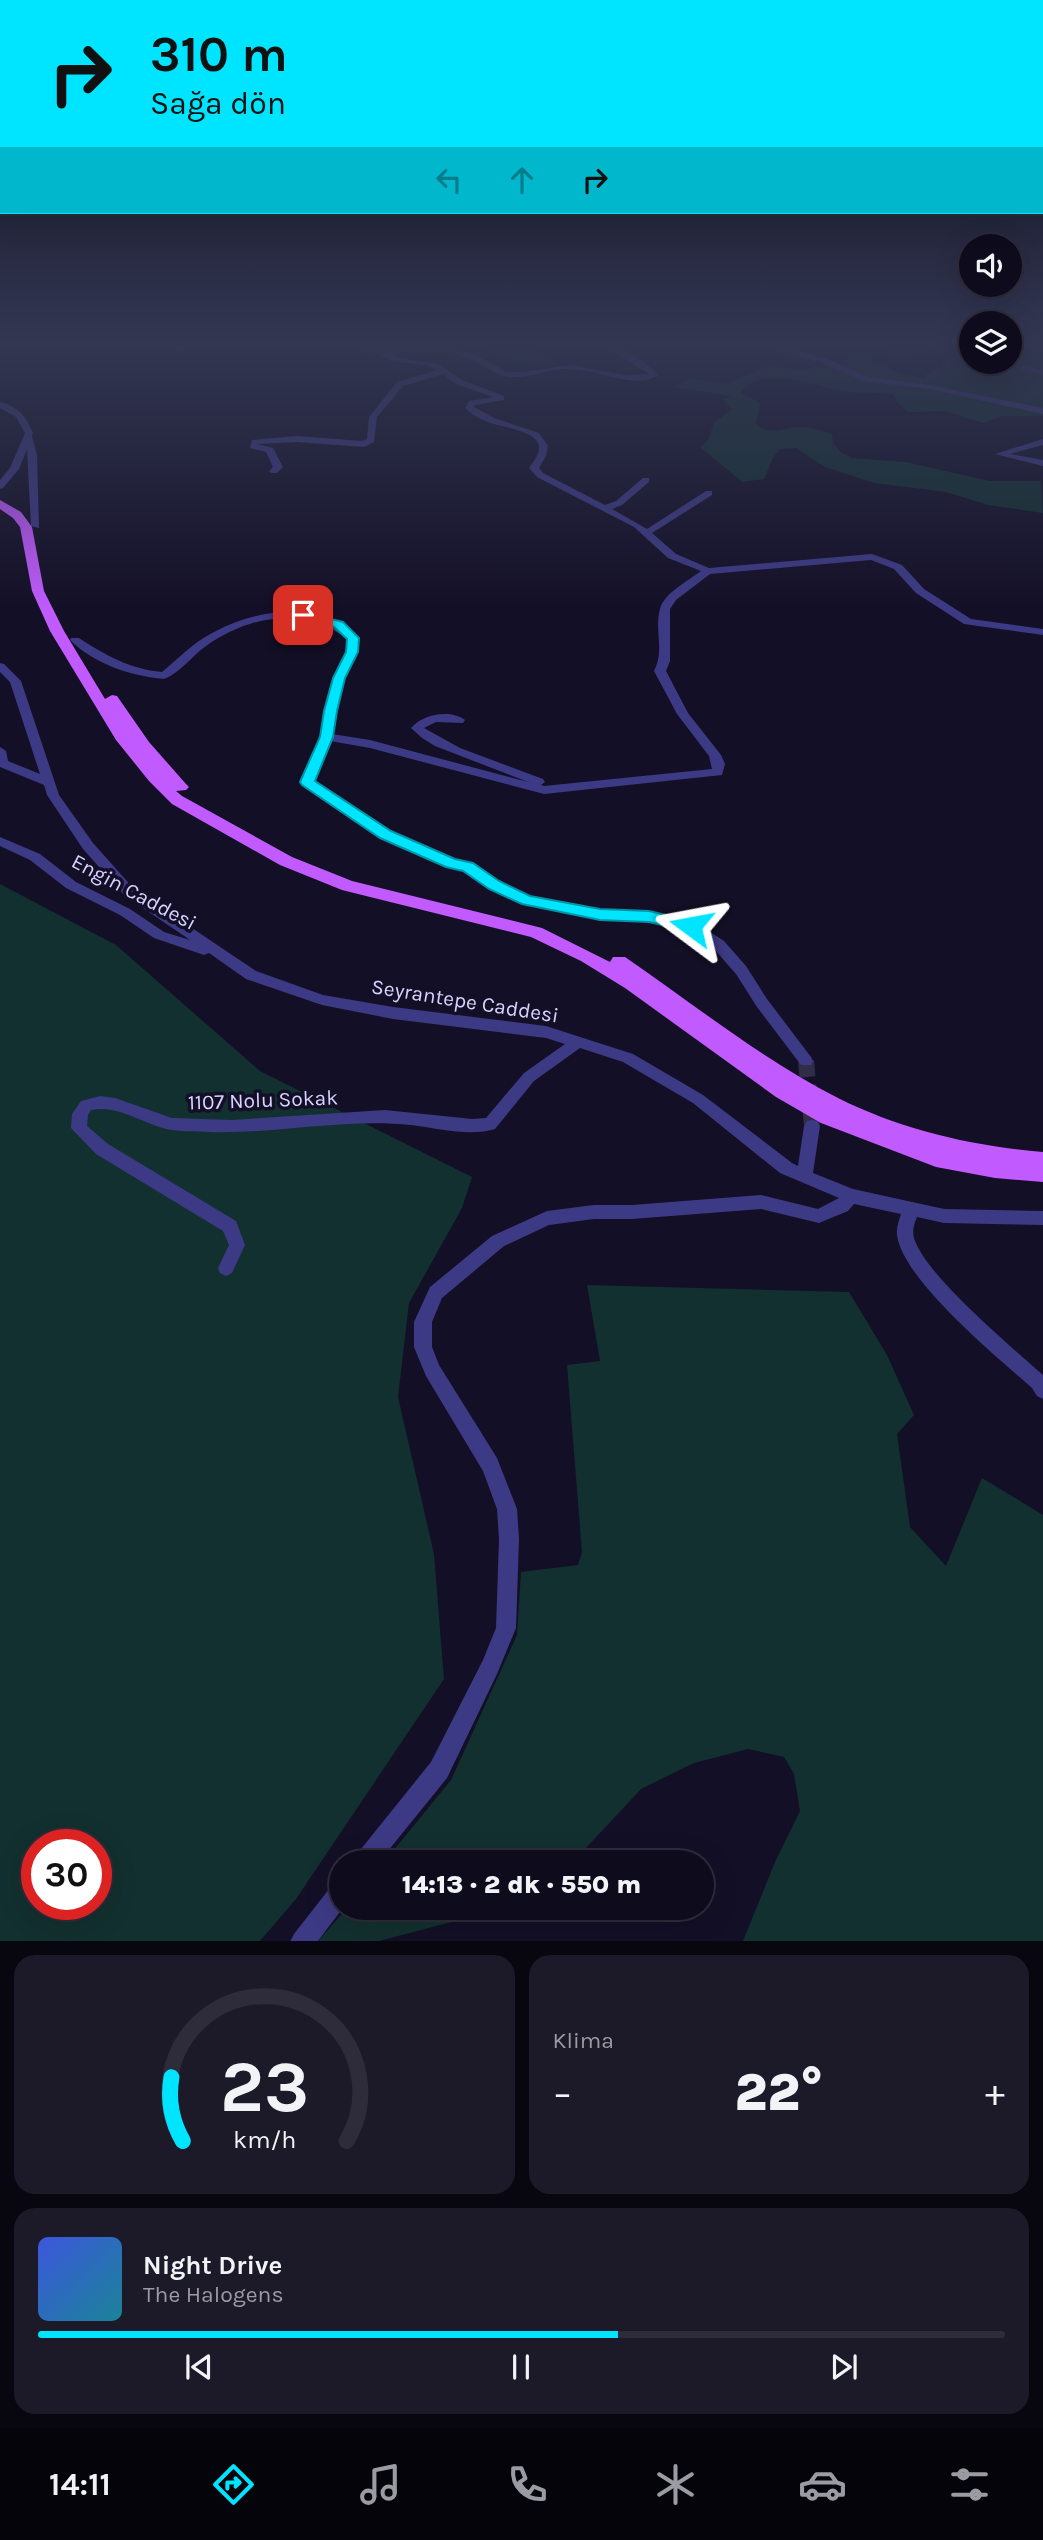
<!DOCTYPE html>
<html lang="tr">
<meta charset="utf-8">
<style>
:root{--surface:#0e0b1c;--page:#1c1929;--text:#f1f3f6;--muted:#9b9ba3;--line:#2e2b3b;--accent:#00e5ff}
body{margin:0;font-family:Karla,sans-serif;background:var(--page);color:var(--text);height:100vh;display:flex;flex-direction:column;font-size:26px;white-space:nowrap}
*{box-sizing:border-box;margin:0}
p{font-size:23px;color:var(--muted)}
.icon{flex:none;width:38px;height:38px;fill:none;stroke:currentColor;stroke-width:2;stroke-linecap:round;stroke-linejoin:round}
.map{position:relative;height:1941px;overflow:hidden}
.panel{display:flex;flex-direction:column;gap:14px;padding:14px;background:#08060f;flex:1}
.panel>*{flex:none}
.guide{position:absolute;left:0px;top:0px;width:1043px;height:214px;box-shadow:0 7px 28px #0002,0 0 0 2px var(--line);background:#00e5ff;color:#111;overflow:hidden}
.buttons{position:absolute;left:959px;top:234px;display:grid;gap:14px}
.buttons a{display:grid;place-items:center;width:63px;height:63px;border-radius:50%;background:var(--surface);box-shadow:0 7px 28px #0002,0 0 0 2px var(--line);font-size:35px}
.speed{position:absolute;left:21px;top:1829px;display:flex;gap:14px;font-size:35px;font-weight:700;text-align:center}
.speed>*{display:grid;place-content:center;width:91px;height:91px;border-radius:50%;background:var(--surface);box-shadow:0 7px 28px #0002,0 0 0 2px var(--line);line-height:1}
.speed .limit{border:10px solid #d22;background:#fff;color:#111}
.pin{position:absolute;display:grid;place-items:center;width:60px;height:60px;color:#fff;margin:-30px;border-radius:14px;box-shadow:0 4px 10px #0006}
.me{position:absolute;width:77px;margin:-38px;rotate:283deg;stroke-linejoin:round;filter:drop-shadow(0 0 5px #0008)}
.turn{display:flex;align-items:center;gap:24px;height:147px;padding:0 35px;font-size:32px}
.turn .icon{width:91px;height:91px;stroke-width:2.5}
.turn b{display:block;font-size:49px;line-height:60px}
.lanes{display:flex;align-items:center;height:66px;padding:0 35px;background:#0003;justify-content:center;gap:35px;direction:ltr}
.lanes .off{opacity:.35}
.big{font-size:52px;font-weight:800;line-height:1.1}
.panel .card{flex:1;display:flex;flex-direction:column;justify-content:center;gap:10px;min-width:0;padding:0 24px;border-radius:21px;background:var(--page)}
.panel .dial{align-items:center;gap:0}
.dial svg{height:182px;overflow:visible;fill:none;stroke:var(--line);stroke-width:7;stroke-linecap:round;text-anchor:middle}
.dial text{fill:var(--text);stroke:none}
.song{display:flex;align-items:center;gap:21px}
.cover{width:84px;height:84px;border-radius:10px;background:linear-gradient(135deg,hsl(230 70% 55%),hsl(190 70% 35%))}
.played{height:7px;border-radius:4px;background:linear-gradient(90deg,var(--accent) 60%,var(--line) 60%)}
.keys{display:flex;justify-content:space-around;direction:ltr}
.heat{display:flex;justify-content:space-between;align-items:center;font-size:38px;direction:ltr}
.panel .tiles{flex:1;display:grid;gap:14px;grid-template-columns:1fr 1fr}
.card:last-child{grid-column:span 2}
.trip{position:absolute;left:329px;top:1850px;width:385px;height:70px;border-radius:35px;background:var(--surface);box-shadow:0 7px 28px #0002,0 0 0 2px var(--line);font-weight:800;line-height:70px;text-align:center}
.dock{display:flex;height:112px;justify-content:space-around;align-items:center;background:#06040b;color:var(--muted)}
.dock .icon{width:49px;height:49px}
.dock .current{color:var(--accent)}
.dock b{font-size:32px;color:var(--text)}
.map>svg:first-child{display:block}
</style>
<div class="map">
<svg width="1043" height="1942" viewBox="0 0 1043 1942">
<rect width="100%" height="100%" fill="#130f26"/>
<!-- green -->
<g fill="#12302f" fill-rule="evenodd">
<path d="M475,340C505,340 530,345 554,364C530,360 489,361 475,340Z"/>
<path d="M907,340H971V362H1010V340L1035,344L1043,355V416H1002L983,423L945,411L908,412L899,404L893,394C876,392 861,394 844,391C819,387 757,363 741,393L760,403L756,424C771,436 782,428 799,427C810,427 821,430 832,434L833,443L842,453L852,458L906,462L989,481H1041L1043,513L988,505L946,492L874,483L825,467L796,448L780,449L773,458L764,479L742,482L700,447L708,440L714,423L732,409L724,400L731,396L675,387L691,378L728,384L767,366L805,370L814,367H837L859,354L902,374L925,378L926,375L946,362L949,353L933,350L896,359L883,353L901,346Z"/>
<path d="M0,884L116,945L260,1071L472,1177L462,1208L409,1303L398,1397L434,1554L444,1679L296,1899L260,1941L0,1942ZM37,1844H96V1904H37Z"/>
<path d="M587,1285L849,1292L887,1355L914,1415L897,1434L910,1527L946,1566L982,1478L1043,1515V1941H743L775,1862L800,1811L794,1774L784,1757L748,1749L694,1763L641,1789L573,1862H384L451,1780L517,1635L521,1572L578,1565L582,1552L567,1365L600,1361Z"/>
<path d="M347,1908H505L379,1941H318Z"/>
</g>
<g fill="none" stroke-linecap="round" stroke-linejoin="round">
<!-- minor-tunnel -->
<path stroke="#312d47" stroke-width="16" stroke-dasharray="16 8" stroke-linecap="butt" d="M806,1061L812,1126"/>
<!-- minor -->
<g fill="#3d3a85" fill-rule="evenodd">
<path d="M150,340H160L183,347L193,340H201C187,357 166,351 150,340Z"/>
<path d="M320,340H334L383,351L415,347L455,350L476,355L507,372H523L570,365L625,375L649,374L595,340C612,339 647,363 659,375L647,380L637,381C613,379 591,370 567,369C548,369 529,379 509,377C493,375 483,364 470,359C447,349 414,350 390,354L400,358L438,364L462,380L504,396V400L475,405L474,407L494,418L539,433L548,446L546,456L539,468L543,473L605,505L616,501L643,478H649V482L622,505L612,509L647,529L706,491H712V495L652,533L676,554L709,568L872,554L902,565L924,589L971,619L1043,629V635L964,624L916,593L894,569L871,560L710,574L676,600L670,609V661L666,671L688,713L721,755L725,764L722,775L544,794L370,748L330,741L314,781L390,832L455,859L472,864L499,882L530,897L600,910L649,911L696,923L724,941L746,966L767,999L811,1057L813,1061L811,1065H801L757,1007L736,974L714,949L687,930L649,921L600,920L522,904L489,888L463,870L446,866L382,838L303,785L301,782L320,737L333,678L347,652L348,639C302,606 251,615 206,646C192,656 180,673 164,679C131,676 94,664 70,640L71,638H79C105,655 130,669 162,672C174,662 186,650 199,641C243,611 316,595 358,638L357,652L345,678L332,734L370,740L528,782L435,746L422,738L411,728C423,714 450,709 465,720L463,723L436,722L424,728L460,748L543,779L545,782L541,785L544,786L712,769L709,756L677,714L654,671C665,650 654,630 660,609C664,593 688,581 701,571L668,558L634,527L537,477L529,468C534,461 542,452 538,443C533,430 500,427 488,422C480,419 471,414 465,408L469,401L493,397L456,384L443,374L403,386L377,417L374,442L364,447L297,442L258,444L273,448L283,467L277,473H271L269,471L273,467L266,452L250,448L252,440L297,436L362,441L367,439L369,417L397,382L438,370L425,365L391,361L380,355Z"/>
<path d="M759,340H769L785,347L825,358L869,377L929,385L1043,408V414L929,389L864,381L819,362L779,351Z"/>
<path d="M1023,366L1043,370V374L1020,370L1019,368Z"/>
<path d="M0,402C18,407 26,416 33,433L32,436L37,455L39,528L31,526L27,449L19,469L3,488L0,489V480L10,468L25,433L16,417L0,408Z"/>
<path d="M1043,439V445L1010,454L1043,460V466L995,454Z"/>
<path d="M0,663L4,664L21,681L59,795L93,843L134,889L256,971L323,995L393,1007L546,1026L633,1054L703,1095L792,1163L798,1166L804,1126L807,1121L812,1120L817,1121L820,1126L813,1173L853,1189L944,1209L1043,1211V1225L944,1223L917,1217C914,1224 912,1231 914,1238C925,1275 1012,1347 1043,1375V1399L1037,1396L1032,1388C997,1357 903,1280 897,1235C896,1228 899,1220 901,1214L854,1204L848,1211L819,1223L761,1209L632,1219H594L549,1225L504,1246L442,1298L432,1322V1347L439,1365L497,1458L517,1509L519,1539L516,1628L497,1674L447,1778L379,1862H354L357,1854L431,1762L483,1660L496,1628L499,1539L497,1509L483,1471L426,1376L414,1347V1322L430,1287L492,1236L547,1211L594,1205H632L761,1195L818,1209L839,1198L780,1173L693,1103L623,1062L580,1048L534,1081L495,1129C470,1137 437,1128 411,1125C344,1118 277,1134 209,1132C197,1131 184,1132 172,1130C145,1126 120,1104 91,1110L88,1115L87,1126L108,1144L236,1221L245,1245L232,1273L226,1276L220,1273L218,1268L229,1245L223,1231L96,1154L71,1128L72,1114L81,1101L100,1096L115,1098L172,1118L232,1120L385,1110L472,1119L486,1118L524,1073L565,1044L546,1038L393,1019L322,1005L246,979L209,953L204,955L154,938L120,915L66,888L30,860L0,846V837L40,854L76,882L130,909L164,932L190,940L124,895L83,849L47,795L44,785L0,767V747L6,751L8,761L40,774L10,682L0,672Z"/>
<path d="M341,1880V1908H343L317,1942H290L294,1934L333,1884Z"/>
</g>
<!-- major -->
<path fill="#c25bff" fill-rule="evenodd" d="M0,500L21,512L32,527L44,591L64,631L105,699L112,695L117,696L149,742L186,784L189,787L186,790L176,791L182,796L292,857L352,881L542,928L610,962L613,957H625C695,1005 763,1060 838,1098C902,1130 972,1146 1043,1152V1182L995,1178L936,1167L821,1123L776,1097L625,988L581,961L531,937L342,890L280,865L172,804L149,781L116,740L50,631L32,591L20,527L13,518L0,509Z"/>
</g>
<!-- sky -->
<linearGradient id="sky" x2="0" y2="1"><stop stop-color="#0a0815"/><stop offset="0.56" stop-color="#333752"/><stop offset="1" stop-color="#333752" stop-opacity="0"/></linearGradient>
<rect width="1043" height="612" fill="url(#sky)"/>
<!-- route -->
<path fill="#00e5ff" stroke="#0095a6" stroke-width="2" d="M303,612L343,622L359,638L358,652L345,678L337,711L333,737L315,781L391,831L455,859L473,863L499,881L530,896L600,909L649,911L697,922L699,926L697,930L691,932L649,922L600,920L522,904L489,889L463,871L446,867L380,838L302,785L300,782L320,737L324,711L333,678L346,652L347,639L334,627L299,618V613Z"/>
<g text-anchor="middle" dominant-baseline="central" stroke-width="7" stroke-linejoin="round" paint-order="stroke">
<!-- street labels -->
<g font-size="21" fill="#d9d4ff" stroke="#130f26">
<text transform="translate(134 892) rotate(28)">Engin Caddesi</text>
<text transform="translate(465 1001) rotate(9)">Seyrantepe Caddesi</text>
<text transform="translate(263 1100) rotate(-2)">1107 Nolu Sokak</text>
</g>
</g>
</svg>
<div class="buttons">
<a><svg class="icon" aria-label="sound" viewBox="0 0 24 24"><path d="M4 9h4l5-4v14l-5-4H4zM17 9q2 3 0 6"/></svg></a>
<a><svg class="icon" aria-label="layers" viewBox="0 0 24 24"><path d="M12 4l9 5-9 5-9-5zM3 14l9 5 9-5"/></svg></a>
</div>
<div class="speed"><div class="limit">30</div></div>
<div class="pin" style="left:303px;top:615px;background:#d93025"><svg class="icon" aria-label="arrive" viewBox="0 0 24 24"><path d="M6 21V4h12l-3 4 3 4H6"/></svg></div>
<svg class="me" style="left:691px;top:926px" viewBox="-20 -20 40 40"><path d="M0-17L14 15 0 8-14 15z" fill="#00e5ff" stroke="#fff" stroke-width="4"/></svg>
<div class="trip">14:13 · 2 dk · 550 m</div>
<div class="guide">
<div class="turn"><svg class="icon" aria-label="right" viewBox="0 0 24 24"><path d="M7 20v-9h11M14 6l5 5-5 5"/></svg><div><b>310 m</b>Sağa dön</div></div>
<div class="lanes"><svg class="icon off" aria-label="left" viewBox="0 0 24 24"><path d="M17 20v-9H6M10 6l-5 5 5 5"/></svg><svg class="icon off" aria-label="ahead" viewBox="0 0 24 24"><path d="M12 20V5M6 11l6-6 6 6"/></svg><svg class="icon" aria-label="right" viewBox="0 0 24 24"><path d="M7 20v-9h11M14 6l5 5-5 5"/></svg></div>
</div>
</div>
<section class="panel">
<div class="tiles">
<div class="card dial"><svg viewBox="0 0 100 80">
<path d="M14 69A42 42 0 1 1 86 69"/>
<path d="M14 69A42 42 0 0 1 9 41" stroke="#00e5ff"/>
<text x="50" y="56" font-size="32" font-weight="700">23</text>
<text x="50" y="72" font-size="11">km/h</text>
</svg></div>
<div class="card"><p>Klima</p>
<div class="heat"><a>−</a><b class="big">22°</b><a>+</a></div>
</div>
<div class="card">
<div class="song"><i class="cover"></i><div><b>Night Drive</b><p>The Halogens</p></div></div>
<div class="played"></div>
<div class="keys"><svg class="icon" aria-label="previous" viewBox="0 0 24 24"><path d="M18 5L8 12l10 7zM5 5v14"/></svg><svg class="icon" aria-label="pause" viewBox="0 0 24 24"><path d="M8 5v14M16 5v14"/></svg><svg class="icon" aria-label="next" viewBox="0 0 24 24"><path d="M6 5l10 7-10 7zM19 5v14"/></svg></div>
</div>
</div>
</section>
<nav class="dock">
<b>14:11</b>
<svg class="icon current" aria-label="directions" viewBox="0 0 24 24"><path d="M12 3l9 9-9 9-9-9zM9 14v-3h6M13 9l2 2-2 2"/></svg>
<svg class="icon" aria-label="music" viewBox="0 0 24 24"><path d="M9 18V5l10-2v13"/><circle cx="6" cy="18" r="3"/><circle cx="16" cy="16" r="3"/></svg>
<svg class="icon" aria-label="phone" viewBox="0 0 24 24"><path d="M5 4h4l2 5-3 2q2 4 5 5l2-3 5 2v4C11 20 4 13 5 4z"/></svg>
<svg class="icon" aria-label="climate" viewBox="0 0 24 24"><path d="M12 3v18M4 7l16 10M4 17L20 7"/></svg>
<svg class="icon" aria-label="car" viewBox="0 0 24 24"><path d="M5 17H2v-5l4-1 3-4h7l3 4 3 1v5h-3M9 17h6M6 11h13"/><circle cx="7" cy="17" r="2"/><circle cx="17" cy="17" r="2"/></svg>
<svg class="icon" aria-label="filters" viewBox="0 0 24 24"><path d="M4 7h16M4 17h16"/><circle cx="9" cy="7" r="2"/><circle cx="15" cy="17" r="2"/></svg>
</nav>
